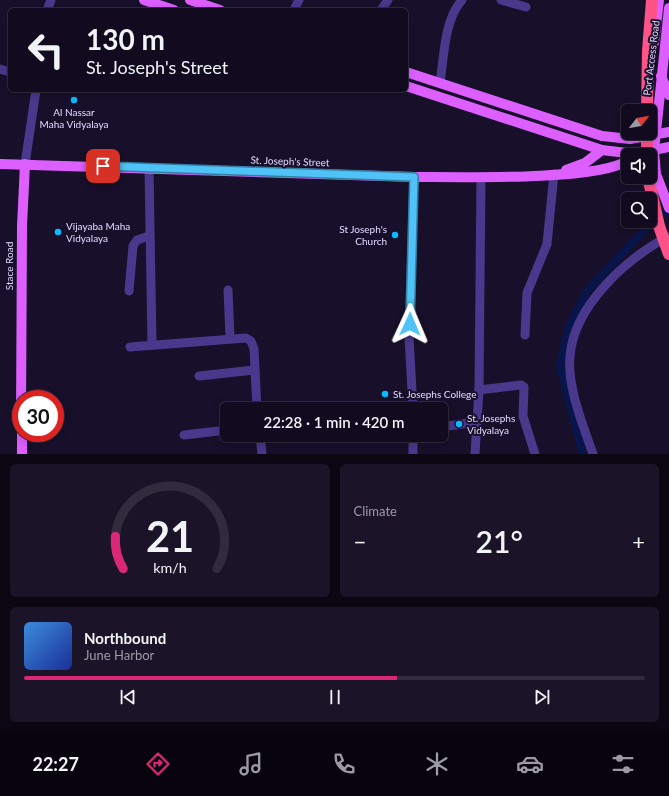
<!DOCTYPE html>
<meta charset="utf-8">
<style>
:root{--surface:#120b20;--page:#1b1429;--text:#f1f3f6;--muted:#9c9ba5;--line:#312b3e;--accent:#db2777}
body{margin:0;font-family:Lato,sans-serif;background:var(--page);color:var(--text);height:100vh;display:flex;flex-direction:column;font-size:15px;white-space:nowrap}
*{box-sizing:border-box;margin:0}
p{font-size:13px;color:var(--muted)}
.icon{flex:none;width:22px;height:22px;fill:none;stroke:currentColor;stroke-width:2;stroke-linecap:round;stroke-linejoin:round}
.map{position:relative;height:454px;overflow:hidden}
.panel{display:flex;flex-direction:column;gap:10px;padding:10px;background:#0a0612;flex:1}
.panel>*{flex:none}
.banner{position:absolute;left:8px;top:8px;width:400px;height:84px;border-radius:6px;box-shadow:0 2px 10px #0003,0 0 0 1px var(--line);background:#120b20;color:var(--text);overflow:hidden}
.needle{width:26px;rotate:59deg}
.fabs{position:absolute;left:621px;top:104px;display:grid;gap:8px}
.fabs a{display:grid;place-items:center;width:36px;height:36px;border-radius:6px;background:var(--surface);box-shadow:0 2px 10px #0003,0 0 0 1px var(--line);font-size:20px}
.speed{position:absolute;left:12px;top:390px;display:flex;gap:8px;font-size:20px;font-weight:700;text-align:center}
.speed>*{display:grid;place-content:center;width:52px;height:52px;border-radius:50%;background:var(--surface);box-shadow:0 2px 10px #0003,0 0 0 1px var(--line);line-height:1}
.speed .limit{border:6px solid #d22;background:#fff;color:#111}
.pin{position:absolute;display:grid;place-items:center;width:34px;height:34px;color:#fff;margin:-17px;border-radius:8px;box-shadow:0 2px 6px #0006}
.me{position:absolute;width:44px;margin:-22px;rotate:1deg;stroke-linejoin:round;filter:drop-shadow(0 0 3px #0008)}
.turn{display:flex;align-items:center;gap:14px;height:84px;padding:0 12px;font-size:18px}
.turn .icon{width:52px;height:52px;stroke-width:2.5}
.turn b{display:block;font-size:28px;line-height:34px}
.big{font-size:30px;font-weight:600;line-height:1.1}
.panel .tile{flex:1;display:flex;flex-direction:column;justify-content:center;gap:6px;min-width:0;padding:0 14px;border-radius:6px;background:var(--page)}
.panel .dial{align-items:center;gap:0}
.dial svg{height:104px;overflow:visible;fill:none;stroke:var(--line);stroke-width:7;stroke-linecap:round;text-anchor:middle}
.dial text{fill:var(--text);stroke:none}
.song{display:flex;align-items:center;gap:12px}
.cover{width:48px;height:48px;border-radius:6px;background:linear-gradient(135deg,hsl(210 70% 55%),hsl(230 70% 35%))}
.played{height:4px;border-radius:2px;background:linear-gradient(90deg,var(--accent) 60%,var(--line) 60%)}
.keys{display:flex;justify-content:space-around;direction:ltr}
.heat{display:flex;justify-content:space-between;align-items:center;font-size:22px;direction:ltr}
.panel .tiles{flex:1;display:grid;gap:10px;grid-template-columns:1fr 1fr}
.tile:last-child{grid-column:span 2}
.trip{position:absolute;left:220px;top:402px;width:228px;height:40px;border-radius:6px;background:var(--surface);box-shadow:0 2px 10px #0003,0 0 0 1px var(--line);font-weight:600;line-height:40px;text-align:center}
.tabs{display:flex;height:64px;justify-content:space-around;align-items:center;background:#07040d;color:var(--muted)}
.tabs .icon{width:28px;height:28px}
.tabs .selected{color:var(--accent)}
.tabs b{font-size:18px;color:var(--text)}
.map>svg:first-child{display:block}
</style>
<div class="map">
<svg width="669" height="454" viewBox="0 0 669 454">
<rect width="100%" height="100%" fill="#180f2a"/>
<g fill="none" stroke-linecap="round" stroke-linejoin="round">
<!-- canal -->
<path stroke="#08154a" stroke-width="8" d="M583,454L560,366L569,326L587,291L654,220L669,211"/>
<!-- minor -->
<g stroke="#49388b" stroke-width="9">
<path d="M501,0L526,7"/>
<path d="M47,10L51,0"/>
<path d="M294,10L299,0"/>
<path d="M381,10L388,0"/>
<path d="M0,69L10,72"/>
<path d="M440,83C444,57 444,20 462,0"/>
<path d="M25,164L36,90"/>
<path d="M149,168L152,344"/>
<path d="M228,290L230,338"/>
<path d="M129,291L133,246L137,240L149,236"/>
<path d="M525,335L527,293L547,244L554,174"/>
<path d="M130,347L246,338L251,341L254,349L257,409"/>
<path d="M199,376L254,370"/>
<path d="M479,390L521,385L524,387L523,416L535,454"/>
<path d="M413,409L409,337L414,177"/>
<path d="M441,427L476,422"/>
<path d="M184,435L227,430"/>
<path d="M260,435L262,454"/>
<path d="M413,454V435"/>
<path d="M475,454L479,390L481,177"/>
<path d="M593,454C583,425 567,387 570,356C574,306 625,260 667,237"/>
</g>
<!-- major -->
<g stroke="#de5fff" stroke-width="10">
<path d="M144,0L174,10"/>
<path d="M190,0L220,10"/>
<path d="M669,8L654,151L656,174L669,208"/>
<path d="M654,43L659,0"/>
<path d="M406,72L602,136L630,139L669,132"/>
<path d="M661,76L669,95"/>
<path d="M406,86L602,150L635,154L669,147"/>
<path d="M0,164L414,177C453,177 602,181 628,160"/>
<path d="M566,170L585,163L602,150"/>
<path d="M21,417L22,226L25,164"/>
<path d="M22,433V454"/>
</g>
<!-- highway-bridge -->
<g stroke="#ff5389" stroke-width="12">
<path d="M647,111L648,51L652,0"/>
<path d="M647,155V133"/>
<path d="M648,177L659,226L669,254"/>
</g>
</g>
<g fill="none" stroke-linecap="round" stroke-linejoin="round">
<!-- route casing -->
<g stroke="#337fa1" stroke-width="10">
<path id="route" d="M103,166L414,177L410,324"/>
</g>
<!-- route -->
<use href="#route" stroke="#4fc3f7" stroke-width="7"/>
</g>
<!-- markers -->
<g fill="#04bcff" stroke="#180f2a" stroke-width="1.5">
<circle cx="74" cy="100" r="4"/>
<circle cx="58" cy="232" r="4"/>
<circle cx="395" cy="235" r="4"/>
<circle cx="385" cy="394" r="4"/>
<circle cx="459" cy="424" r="4"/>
</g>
<g text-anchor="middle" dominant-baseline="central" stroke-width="4" stroke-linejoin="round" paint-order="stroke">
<!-- street labels -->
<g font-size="10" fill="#e3d8ff" stroke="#180f2a">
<text transform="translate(651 58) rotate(-83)">Port Access Road</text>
<text transform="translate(290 161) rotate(2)">St. Joseph's Street</text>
<text transform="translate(9 266) rotate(-90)">Stace Road</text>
</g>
<!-- poi labels -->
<g font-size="10" fill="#e3d8ff" stroke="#180f2a" text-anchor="start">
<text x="74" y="112" text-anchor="middle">Al Nassar<tspan x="74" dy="12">Maha Vidyalaya</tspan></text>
<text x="66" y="226">Vijayaba Maha<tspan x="66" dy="12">Vidyalaya</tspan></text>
<text x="387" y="229" text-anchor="end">St Joseph's<tspan x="387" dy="12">Church</tspan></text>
<text x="393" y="394">St. Josephs College</text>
<text x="467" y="418">St. Josephs<tspan x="467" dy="12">Vidyalaya</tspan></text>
</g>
</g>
</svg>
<div class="fabs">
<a><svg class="needle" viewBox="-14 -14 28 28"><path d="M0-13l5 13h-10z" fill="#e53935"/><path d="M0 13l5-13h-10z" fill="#9c9ba5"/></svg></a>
<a><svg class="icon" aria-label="sound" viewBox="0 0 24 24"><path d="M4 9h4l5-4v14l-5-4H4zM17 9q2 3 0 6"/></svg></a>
<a><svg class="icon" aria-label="search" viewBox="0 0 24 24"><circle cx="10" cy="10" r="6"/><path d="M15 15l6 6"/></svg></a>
</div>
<div class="speed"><div class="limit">30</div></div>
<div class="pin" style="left:103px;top:166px;background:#d93025"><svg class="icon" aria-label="arrive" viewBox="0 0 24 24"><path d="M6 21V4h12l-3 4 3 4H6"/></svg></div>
<svg class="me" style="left:410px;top:324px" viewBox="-20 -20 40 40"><path d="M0-17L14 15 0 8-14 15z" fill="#4fc3f7" stroke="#fff" stroke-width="4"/></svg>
<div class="trip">22:28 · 1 min · 420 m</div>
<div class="banner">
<div class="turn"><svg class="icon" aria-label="left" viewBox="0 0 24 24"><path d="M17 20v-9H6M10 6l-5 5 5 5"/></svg><div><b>130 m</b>St. Joseph's Street</div></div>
</div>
</div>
<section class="panel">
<div class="tiles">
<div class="tile dial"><svg viewBox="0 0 100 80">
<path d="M14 69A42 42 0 1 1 86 69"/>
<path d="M14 69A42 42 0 0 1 8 44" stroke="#db2777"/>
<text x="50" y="56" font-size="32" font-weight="700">21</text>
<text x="50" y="72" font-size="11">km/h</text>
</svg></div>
<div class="tile"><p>Climate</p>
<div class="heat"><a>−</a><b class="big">21°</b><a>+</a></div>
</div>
<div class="tile">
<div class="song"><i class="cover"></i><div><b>Northbound</b><p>June Harbor</p></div></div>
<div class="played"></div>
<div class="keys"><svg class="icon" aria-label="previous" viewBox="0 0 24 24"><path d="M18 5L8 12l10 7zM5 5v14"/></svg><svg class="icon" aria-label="pause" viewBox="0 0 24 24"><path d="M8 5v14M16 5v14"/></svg><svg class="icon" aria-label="next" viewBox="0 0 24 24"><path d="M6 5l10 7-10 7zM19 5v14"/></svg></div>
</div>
</div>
</section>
<nav class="tabs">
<b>22:27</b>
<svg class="icon selected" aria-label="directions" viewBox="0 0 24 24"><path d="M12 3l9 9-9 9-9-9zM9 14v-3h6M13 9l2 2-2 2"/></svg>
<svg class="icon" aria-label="music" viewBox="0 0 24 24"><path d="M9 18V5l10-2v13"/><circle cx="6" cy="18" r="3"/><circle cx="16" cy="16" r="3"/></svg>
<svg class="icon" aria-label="phone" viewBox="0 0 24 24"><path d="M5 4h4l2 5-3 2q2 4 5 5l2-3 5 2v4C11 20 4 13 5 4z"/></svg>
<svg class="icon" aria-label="climate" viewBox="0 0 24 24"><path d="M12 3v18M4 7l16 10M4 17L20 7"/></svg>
<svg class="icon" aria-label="car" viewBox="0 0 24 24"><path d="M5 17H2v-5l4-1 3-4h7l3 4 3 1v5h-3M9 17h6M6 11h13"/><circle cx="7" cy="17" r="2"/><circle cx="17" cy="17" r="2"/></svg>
<svg class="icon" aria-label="filters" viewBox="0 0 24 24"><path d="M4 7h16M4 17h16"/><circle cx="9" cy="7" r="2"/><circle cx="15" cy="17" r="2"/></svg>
</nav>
